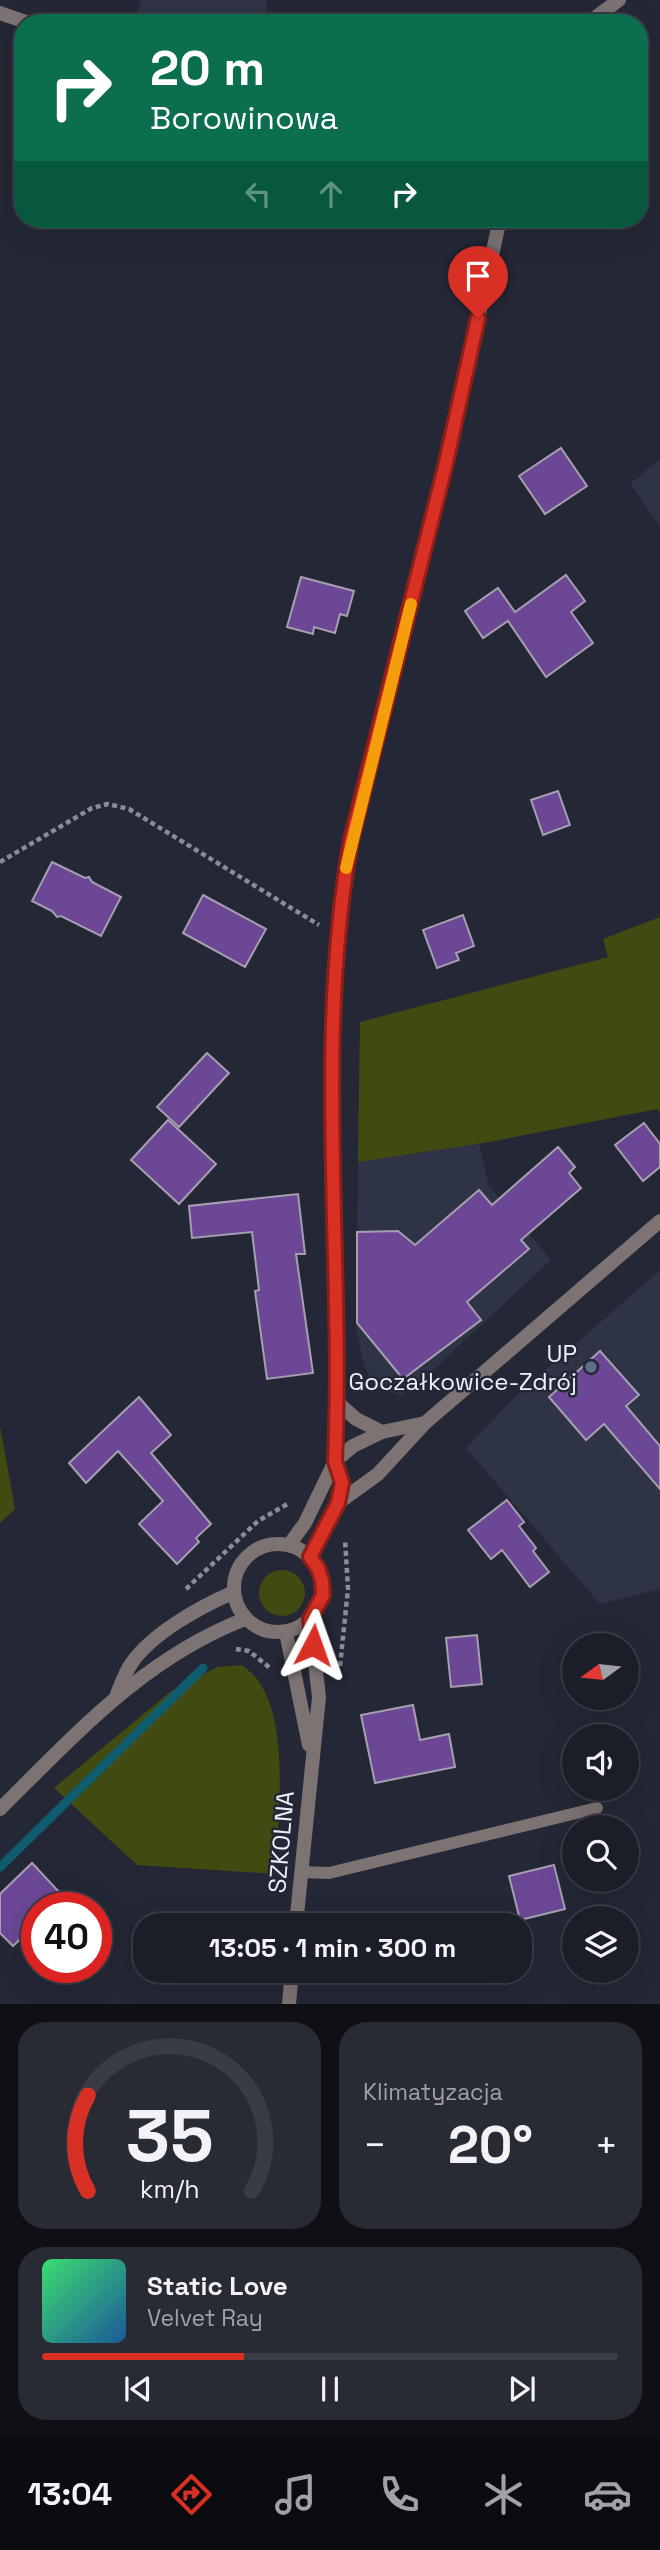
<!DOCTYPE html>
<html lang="pl">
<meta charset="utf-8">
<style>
:root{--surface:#1b1d28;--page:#282a34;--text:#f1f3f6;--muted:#a0a2a8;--line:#393b45;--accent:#d93025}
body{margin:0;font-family:"Space Grotesk",sans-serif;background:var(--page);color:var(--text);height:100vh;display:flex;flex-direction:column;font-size:26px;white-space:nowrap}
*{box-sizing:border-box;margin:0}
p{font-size:23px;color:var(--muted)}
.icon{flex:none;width:38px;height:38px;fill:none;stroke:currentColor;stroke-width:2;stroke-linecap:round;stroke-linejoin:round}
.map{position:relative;height:2004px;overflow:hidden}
.sheet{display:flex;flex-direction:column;gap:18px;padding:18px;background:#0f1016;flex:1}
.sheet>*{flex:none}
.banner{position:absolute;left:14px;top:14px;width:634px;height:214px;border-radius:28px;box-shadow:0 7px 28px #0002,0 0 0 2px var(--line);background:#0b6e4f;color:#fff;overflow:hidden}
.needle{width:46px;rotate:255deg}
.buttons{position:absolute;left:562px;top:1633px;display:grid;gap:14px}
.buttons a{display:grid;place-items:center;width:77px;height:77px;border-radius:50%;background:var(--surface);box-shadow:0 7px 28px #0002,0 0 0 2px var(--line);font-size:35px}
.speed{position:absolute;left:21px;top:1892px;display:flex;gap:14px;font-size:35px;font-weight:700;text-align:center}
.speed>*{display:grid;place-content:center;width:91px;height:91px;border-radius:50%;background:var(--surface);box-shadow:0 7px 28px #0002,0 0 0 2px var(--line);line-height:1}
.speed .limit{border:10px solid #d22;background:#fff;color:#111}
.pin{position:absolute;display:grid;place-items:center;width:60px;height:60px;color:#fff;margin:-72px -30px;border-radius:50% 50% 50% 0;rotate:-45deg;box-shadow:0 0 7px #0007}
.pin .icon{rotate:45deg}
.me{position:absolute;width:77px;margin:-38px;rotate:4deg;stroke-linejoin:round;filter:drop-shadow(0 0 5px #0008)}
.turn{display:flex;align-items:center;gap:24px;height:147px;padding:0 21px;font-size:32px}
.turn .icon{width:91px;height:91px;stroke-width:2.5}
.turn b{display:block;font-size:49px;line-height:60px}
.lanes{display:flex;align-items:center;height:66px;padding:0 21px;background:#0003;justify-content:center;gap:35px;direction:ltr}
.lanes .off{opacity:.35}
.big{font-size:52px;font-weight:700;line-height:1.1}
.sheet .card{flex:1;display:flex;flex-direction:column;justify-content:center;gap:10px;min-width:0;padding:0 24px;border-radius:28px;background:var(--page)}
.sheet .dial{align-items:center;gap:0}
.dial svg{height:182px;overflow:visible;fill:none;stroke:var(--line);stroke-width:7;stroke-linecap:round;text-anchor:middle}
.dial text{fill:var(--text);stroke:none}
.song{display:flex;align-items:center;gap:21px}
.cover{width:84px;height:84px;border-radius:10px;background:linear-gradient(135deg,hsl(140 70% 55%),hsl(210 70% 35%))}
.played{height:7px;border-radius:4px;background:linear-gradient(90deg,var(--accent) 35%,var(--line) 35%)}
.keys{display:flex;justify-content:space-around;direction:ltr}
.heat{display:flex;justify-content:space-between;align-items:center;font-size:38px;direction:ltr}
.sheet .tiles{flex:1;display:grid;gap:18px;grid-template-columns:1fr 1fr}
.card:last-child{grid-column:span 2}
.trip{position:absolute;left:133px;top:1913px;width:399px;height:70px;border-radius:28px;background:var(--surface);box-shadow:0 7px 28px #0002,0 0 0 2px var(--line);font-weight:700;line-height:70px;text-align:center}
.tabs{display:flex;height:112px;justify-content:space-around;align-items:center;background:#0b0c10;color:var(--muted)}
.tabs .icon{width:49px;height:49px}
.tabs .current{color:var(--accent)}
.tabs b{font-size:32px;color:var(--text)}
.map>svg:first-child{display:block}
</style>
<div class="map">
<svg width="660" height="2004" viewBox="0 0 660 2004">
<rect width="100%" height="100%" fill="#242735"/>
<!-- built -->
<g fill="#2f3346">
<path d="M140,0H266L268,23H137Z"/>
<path d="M660,459V526L630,484Z"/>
<path d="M360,1022L581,1124L479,1144L489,1186L551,1260L418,1384L402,1395L383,1391L371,1380L364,1365L356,1327Z"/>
<path d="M660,1270V1589L600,1604L466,1448L517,1395Z"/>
</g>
<!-- green -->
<g fill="#414a10">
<path d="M660,917V1113L657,1109L489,1142L358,1162L360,1022L608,957L603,939Z"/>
<path d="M0,1426L15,1509L0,1523Z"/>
<circle cx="282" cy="1593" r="23"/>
<path d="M242,1665C249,1671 257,1677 261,1685C290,1732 277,1819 276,1874L137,1865L54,1788L170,1692L217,1667Z"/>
</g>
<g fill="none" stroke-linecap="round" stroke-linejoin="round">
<!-- stream -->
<path stroke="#0f5c6f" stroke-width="9" d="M0,1867L203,1668"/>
</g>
<!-- building -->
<g fill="#6b4795" stroke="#a59fb0" stroke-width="2">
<path d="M561,448L587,486L545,514L519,476Z"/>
<path d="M566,575L585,601L571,612L593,643L546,677L508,621L483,638L465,611L498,588L515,612Z"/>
<path d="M301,577L354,591L347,616L340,614L335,633L314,627L313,634L287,627Z"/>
<path d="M558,791L570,825L543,835L531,800Z"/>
<path d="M52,862L85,878L89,877L92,882L121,897L101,936L61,916L57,917L52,911L32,901Z"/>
<path d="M203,895L266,929L245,967L183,933Z"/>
<path d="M463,915L474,946L456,953L459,960L437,968L423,930Z"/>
<path d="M207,1053L229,1073L179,1127L157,1107Z"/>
<path d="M168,1120L216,1164L179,1204L131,1160Z"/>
<path d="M644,1123L660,1144V1167L643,1181L615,1145Z"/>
<path d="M558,1147L575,1167L569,1173L581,1188L521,1240L529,1249L467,1302L481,1320L403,1379L357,1323V1232L398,1231L415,1245L479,1190L492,1205Z"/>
<path d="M298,1194L305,1254H296L313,1373L267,1379L255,1291L259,1290L252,1232L192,1238L189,1206Z"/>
<path d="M600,1351L639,1395L626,1406L660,1446V1489L604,1424L586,1440L549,1397Z"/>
<path d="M139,1397L171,1435L151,1453L211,1524L196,1538L199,1542L177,1564L139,1524L163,1501L118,1451L86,1483L69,1463Z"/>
<path d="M507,1500L524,1522L519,1526L536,1548L533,1551L549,1572L530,1587L502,1550L491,1559L468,1530Z"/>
<path d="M477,1635L482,1684L451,1687L446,1638Z"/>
<path d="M413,1705L420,1740L449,1734L455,1767L375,1783L361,1715Z"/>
<path d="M32,1863L74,1908H37V1923L13,1946L0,1933V1894Z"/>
<path d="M554,1865L565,1909L520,1920L509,1876Z"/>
</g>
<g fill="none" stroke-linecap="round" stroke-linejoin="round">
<!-- path -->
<g stroke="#8a8d98" stroke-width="4.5" stroke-dasharray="5 3.5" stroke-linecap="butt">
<path d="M0,862L92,808L108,804L129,809L319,925"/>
<path d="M186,1589L258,1521L289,1503"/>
<path d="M236,1649L249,1651L270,1668"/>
<path d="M340,1666L348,1589L345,1539"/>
</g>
<!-- service -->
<path stroke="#7c7372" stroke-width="12" d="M301,1872L329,1873L597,1808"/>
<!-- minor -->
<g stroke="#7c7372" stroke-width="14">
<path d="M0,13L29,23"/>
<path d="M588,23L619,0"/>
<path d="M336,1401L356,1419L382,1432"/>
<path d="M338,1503L378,1474L425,1423L660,1221"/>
<path d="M289,1545L305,1523L335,1461L353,1446L382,1432L425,1423"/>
<path d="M310,1557L338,1503L342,1483L335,1461C343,1254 316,1046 351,840L445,467L500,219"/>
</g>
<!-- tertiary -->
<g stroke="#7c7372" stroke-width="14">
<circle cx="278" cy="1588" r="44"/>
<path d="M286,1632L309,1745"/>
<path d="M117,1694C121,1684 125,1673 131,1664C152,1633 200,1607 234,1592"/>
<path d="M0,1809C76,1734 144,1658 245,1619"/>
<path d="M296,1925L319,1697L310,1619"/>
<path d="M289,2004L292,1970"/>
</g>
</g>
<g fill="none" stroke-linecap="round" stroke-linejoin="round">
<!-- route casing -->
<g stroke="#8d1f18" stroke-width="18">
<path id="route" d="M313,1645L310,1619L323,1595L322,1581L318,1568L310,1557L338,1503L342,1483L335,1461C344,1254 314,1045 351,840L445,467L478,318"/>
</g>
<!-- route -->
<use href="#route" stroke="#d93025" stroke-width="12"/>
<!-- slow -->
<path stroke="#f59e0b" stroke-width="12" d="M346,868L411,604"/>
</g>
<!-- markers -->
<circle fill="#5c6f8a" stroke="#242735" stroke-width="2.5" cx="591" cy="1367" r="7"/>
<g text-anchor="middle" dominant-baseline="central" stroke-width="5" stroke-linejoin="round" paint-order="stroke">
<!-- poi labels -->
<g font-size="24" fill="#edf0f9" stroke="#242735" text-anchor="end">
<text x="577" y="1353">UP<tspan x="577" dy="28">Goczałkowice-Zdrój</tspan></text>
</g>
<!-- street labels -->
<g font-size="24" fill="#edf0f9" stroke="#242735">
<text transform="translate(281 1842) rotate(-85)">SZKOLNA</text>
</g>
</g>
</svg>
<div class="buttons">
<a><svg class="needle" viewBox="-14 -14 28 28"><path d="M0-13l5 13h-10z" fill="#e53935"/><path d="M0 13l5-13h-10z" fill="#a0a2a8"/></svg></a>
<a><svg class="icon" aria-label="sound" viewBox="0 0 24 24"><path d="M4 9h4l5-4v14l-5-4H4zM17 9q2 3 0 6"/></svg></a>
<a><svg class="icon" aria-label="search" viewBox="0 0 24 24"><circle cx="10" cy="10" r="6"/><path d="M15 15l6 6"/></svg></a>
<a><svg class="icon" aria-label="layers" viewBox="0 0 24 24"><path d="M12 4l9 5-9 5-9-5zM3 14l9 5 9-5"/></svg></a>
</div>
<div class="speed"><div class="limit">40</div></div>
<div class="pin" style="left:478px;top:318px;background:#d93025"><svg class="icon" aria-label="arrive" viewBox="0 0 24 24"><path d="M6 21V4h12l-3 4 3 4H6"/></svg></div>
<svg class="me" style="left:313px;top:1645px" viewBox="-20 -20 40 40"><path d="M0-17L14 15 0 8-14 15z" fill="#d93025" stroke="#fff" stroke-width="4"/></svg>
<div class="trip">13:05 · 1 min · 300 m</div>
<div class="banner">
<div class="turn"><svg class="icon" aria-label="right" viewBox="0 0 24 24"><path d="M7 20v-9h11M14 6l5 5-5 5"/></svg><div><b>20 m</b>Borowinowa</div></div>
<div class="lanes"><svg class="icon off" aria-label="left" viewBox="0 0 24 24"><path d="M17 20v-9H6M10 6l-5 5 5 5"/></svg><svg class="icon off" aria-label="ahead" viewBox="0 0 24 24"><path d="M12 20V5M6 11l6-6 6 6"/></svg><svg class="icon" aria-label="right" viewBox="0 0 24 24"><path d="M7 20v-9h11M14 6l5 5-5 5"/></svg></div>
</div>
</div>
<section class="sheet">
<div class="tiles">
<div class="card dial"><svg viewBox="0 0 100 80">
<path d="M14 69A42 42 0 1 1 86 69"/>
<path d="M14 69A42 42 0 0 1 14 27" stroke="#d93025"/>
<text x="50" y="56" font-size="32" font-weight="700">35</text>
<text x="50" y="72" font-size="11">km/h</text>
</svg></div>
<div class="card"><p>Klimatyzacja</p>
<div class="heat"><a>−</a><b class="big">20°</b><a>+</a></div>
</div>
<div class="card">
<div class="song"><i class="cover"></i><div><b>Static Love</b><p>Velvet Ray</p></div></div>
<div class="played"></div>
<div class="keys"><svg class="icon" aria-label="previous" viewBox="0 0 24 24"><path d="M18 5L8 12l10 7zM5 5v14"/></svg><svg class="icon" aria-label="pause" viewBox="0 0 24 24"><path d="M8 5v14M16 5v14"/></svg><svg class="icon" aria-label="next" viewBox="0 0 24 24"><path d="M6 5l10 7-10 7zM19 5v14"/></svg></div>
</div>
</div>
</section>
<nav class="tabs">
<b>13:04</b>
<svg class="icon current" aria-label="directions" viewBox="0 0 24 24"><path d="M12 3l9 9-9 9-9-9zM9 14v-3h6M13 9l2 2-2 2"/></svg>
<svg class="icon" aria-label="music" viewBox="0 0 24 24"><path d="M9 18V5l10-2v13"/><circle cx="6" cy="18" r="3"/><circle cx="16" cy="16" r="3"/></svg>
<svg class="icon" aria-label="phone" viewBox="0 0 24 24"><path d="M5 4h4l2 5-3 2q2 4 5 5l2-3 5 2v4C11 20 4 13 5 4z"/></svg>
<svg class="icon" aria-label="climate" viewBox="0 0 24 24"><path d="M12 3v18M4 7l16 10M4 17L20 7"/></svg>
<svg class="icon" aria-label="car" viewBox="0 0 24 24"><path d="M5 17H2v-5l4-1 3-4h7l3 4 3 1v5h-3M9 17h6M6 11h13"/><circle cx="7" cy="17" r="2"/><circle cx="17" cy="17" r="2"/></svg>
</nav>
